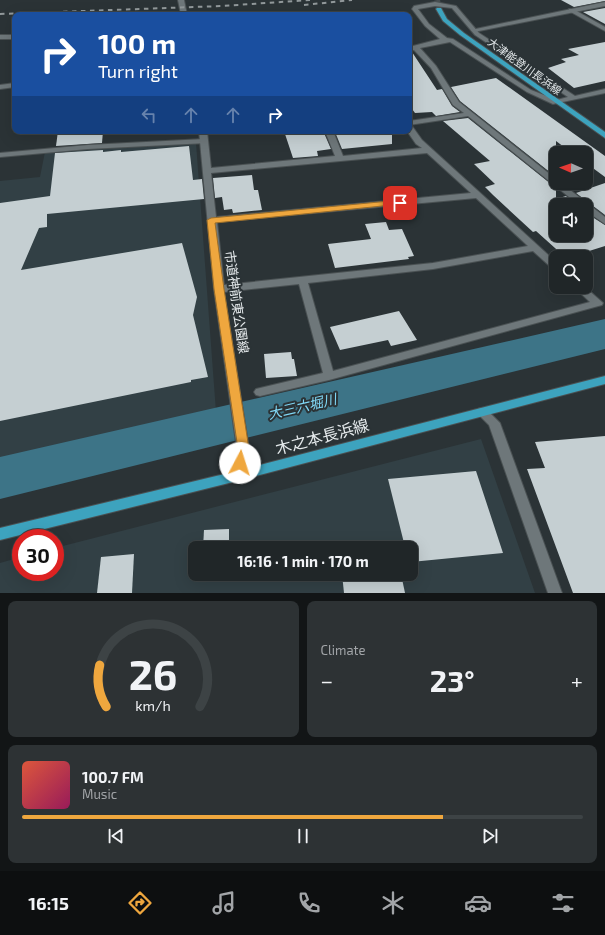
<!DOCTYPE html>
<meta charset="utf-8">
<style>
:root{--surface:#202628;--page:#2d3234;--text:#f1f3f6;--muted:#a2a5a8;--line:#3d4345;--accent:#efa73e}
body{margin:0;font-family:"Exo 2","Noto Sans JP",sans-serif;background:var(--page);color:var(--text);height:100vh;display:flex;flex-direction:column;font-size:15px;white-space:nowrap}
*{box-sizing:border-box;margin:0}
p{font-size:13px;color:var(--muted)}
.icon{flex:none;width:22px;height:22px;fill:none;stroke:currentColor;stroke-width:2;stroke-linecap:round;stroke-linejoin:round}
.map{position:relative;height:593px;overflow:hidden}
.panel{display:flex;flex-direction:column;gap:8px;padding:8px;background:#121516;flex:1}
.panel>*{flex:none}
.guide{position:absolute;left:12px;top:12px;width:400px;height:122px;border-radius:8px;box-shadow:0 4px 16px #0002,0 0 0 1px var(--line);background:#1a4fa0;color:#fff;overflow:hidden}
.needle{width:26px;rotate:272deg}
.tools{position:absolute;left:549px;top:146px;display:grid;gap:8px}
.tools a{display:grid;place-items:center;width:44px;height:44px;border-radius:8px;background:var(--surface);box-shadow:0 4px 16px #0002,0 0 0 1px var(--line);font-size:20px}
.speed{position:absolute;left:12px;top:529px;display:flex;gap:8px;font-size:20px;font-weight:700;text-align:center}
.speed>*{display:grid;place-content:center;width:52px;height:52px;border-radius:50%;background:var(--surface);box-shadow:0 4px 16px #0002,0 0 0 1px var(--line);line-height:1}
.speed .limit{border:6px solid #d22;background:#fff;color:#111}
.pin{position:absolute;display:grid;place-items:center;width:34px;height:34px;color:#fff;margin:-17px;border-radius:8px;box-shadow:0 2px 6px #0006}
.me{position:absolute;width:44px;margin:-22px;rotate:5deg;stroke-linejoin:round;filter:drop-shadow(0 0 3px #0008)}
.turn{display:flex;align-items:center;gap:14px;height:84px;padding:0 20px;font-size:18px}
.turn .icon{width:52px;height:52px;stroke-width:2.5}
.turn b{display:block;font-size:28px;line-height:34px}
.lanes{display:flex;align-items:center;height:38px;padding:0 20px;background:#0003;justify-content:center;gap:20px;direction:ltr}
.lanes .off{opacity:.35}
.big{font-size:30px;font-weight:700;line-height:1.1}
.panel .tile{flex:1;display:flex;flex-direction:column;justify-content:center;gap:6px;min-width:0;padding:0 14px;border-radius:8px;background:var(--page)}
.panel .dial{align-items:center;gap:0}
.dial svg{height:104px;overflow:visible;fill:none;stroke:var(--line);stroke-width:7;stroke-linecap:round;text-anchor:middle}
.dial text{fill:var(--text);stroke:none}
.song{display:flex;align-items:center;gap:12px}
.cover{width:48px;height:48px;border-radius:6px;background:linear-gradient(135deg,hsl(10 70% 55%),hsl(330 70% 35%))}
.played{height:4px;border-radius:2px;background:linear-gradient(90deg,var(--accent) 75%,var(--line) 75%)}
.keys{display:flex;justify-content:space-around;direction:ltr}
.heat{display:flex;justify-content:space-between;align-items:center;font-size:22px;direction:ltr}
.panel .tiles{flex:1;display:grid;gap:8px;grid-template-columns:1fr 1fr}
.tile:last-child{grid-column:span 2}
.trip{position:absolute;left:188px;top:541px;width:230px;height:40px;border-radius:8px;background:var(--surface);box-shadow:0 4px 16px #0002,0 0 0 1px var(--line);font-weight:700;line-height:40px;text-align:center}
.tab-bar{display:flex;height:64px;justify-content:space-around;align-items:center;background:#0d0f10;color:var(--muted)}
.tab-bar .icon{width:28px;height:28px}
.tab-bar .on{color:var(--accent)}
.tab-bar b{font-size:18px;color:var(--text)}
.map>svg:first-child{display:block}
</style>
<div class="map">
<svg width="605" height="593" viewBox="0 0 605 593">
<rect width="100%" height="100%" fill="#2b3336"/>
<!-- built -->
<g fill="#324045" fill-rule="evenodd">
<path d="M196,143L216,412L0,462V181L40,177L45,152Z"/>
<path d="M481,439L535,593H0V563L21,557V572H55V548ZM195,548H411V574H195Z"/>
</g>
<!-- water -->
<path fill="#3d7487" d="M605,322V344L585,329Z"/>
<g fill="none" stroke-linecap="round" stroke-linejoin="round">
<!-- river -->
<path fill="#3d7487" fill-rule="evenodd" d="M605,319V349L0,499V457Z"/>
</g>
<!-- building -->
<g fill="#c5cfd2">
<path d="M561,0H605V1L574,7Z"/>
<path d="M605,8V24L583,12Z"/>
<path d="M605,42V81L574,88L548,68L566,62L561,59L579,55L568,49Z"/>
<path d="M409,52H412L437,90L442,89L452,106L460,112L436,116L432,112L415,113L409,105Z"/>
<path d="M496,78L605,156V177L586,163V153H572L556,141V177L460,101L451,87Z"/>
<path d="M468,118L556,188V199L566,196L577,205H556V235H586V213L605,225V246L570,257H565L536,231L533,232L493,195L485,187L495,184L474,164L490,161L443,121Z"/>
<path d="M58,131H103L102,143L56,146Z"/>
<path d="M284,131H310L311,134L324,133L331,149L317,151L318,156L293,158Z"/>
<path d="M345,131H392V144L342,149L335,132Z"/>
<path d="M189,146L193,180L202,179L204,199L47,214V227L39,228L21,270L182,243L197,297L193,315L208,377L191,380V382L0,421V203L50,196L55,153L103,150V152L121,150V152Z"/>
<path d="M252,175L254,190H258L262,210L233,213L232,209L224,210L222,197L215,198L213,178Z"/>
<path d="M605,183V215L576,193Z"/>
<path d="M386,222L389,230L402,229L414,256L408,257L409,259L335,268L328,244L371,239L365,224Z"/>
<path d="M399,311L417,340L391,346L388,340L340,350L330,327Z"/>
<path d="M291,352L292,359H294L297,376L266,378L264,354Z"/>
<path d="M605,436V593H573L527,469L545,468L535,442Z"/>
<path d="M476,471L503,553L411,562V548H355L404,543L388,479Z"/>
<path d="M229,529V548H203L204,530Z"/>
<path d="M134,554L132,593H97L101,557Z"/>
<path d="M342,574H401L405,593H344Z"/>
</g>
<g fill="none" stroke-linecap="round" stroke-linejoin="round">
<!-- primary-tunnel -->
<path stroke="#474e51" stroke-width="6" stroke-dasharray="6 3" stroke-linecap="butt" d="M437,0L439,9"/>
<!-- service casing -->
<g stroke="#4a5153" stroke-width="2">
<path id="service" d="M204,139L208,141L207,143L88,149L0,157V153L88,145Z"/>
</g>
<!-- minor casing -->
<g stroke="#4a5153" stroke-width="2">
<g id="minor">
<path d="M178,0H184L187,15H181Z"/>
<path d="M435,2L456,6L479,33L575,96L605,89V93L553,104L527,92L450,42L420,48L436,66L459,102L556,179V183H561L605,217V224L586,211V205H579L468,116L409,125V121L464,113L453,105L431,68L414,50L409,51V47L413,46L440,39L425,26L412,9L414,6ZM435,6L452,8L475,35L568,97L557,100L531,90L453,39L447,38L429,24L418,9Z"/>
<path d="M569,9H573L605,27V31L569,11Z"/>
<rect x="0" y="35" width="15" height="4"/>
<path d="M15,83V87L0,89V85Z"/>
<path d="M409,126H412L422,140L556,262V270L553,269L533,251L433,269L308,283L333,371L590,302L574,287H585L603,303L602,305L329,380L260,396L256,395L254,392L256,389L323,373L299,284L224,292L249,449L241,480L237,481L233,480L231,476L237,449L214,289L199,131H207L211,168L335,156L325,131H333L343,156L422,148L416,144L407,131H409ZM427,153L471,193L216,217L211,173ZM476,198L528,246L433,263L224,285L217,222Z"/>
<path d="M482,408L486,409L500,423L562,593H548L489,425L476,412L478,409Z"/>
</g>
</g>
<!-- tertiary casing -->
<g stroke="#4a5153" stroke-width="2">
<path id="tertiary" d="M605,2V6L474,32L471,30Z"/>
</g>
<!-- primary casing -->
<g stroke="#4a5153" stroke-width="2">
<g id="primary">
<path d="M437,8H441L447,19L464,33L605,132V138L460,35L443,21L436,9Z"/>
<path d="M605,376V384L237,481L0,540V528L237,471Z"/>
</g>
</g>
<!-- service -->
<use href="#service" fill="#6e777a" fill-rule="evenodd"/>
<!-- minor -->
<use href="#minor" fill="#6e777a" fill-rule="evenodd"/>
<!-- tertiary -->
<use href="#tertiary" fill="#6e777a" fill-rule="evenodd"/>
<!-- primary -->
<use href="#primary" fill="#3da3be" fill-rule="evenodd"/>
<!-- rail -->
<g stroke="#92999b" stroke-width="2" stroke-dasharray="4.5 4.5" stroke-linecap="butt">
<path d="M304,5L352,0"/>
<path d="M0,14L222,6L310,0"/>
</g>
</g>
<!-- route -->
<path fill="#efa73e" stroke="#9b6d28" d="M400,200L404,203L402,204L215,223L224,289L249,449L244,466L240,467L236,466L235,463L238,449L214,289L207,220L211,218Z"/>
<g text-anchor="middle" dominant-baseline="central" stroke-width="4" stroke-linejoin="round" paint-order="stroke">
<!-- far-street labels -->
<g font-size="11" fill="#e4e9eb" stroke="#2b3336">
<text transform="translate(525 66) rotate(36)">大津能登川長浜線</text>
</g>
<!-- street labels -->
<g font-size="13" fill="#e4e9eb" stroke="#2b3336">
<text transform="translate(237 302) rotate(82)">市道神前東公園線</text>
</g>
<!-- water labels -->
<g font-size="14" font-style="italic" fill="#80d8f6" stroke="#2b3336">
<text transform="translate(302 406) rotate(-13)">大三六堀川</text>
</g>
<!-- near-street labels -->
<g font-size="16" fill="#e4e9eb" stroke="#2b3336">
<text transform="translate(322 436) rotate(-15)">木之本長浜線</text>
</g>
</g>
</svg>
<div class="tools">
<a><svg class="needle" viewBox="-14 -14 28 28"><path d="M0-13l5 13h-10z" fill="#e53935"/><path d="M0 13l5-13h-10z" fill="#a2a5a8"/></svg></a>
<a><svg class="icon" aria-label="sound" viewBox="0 0 24 24"><path d="M4 9h4l5-4v14l-5-4H4zM17 9q2 3 0 6"/></svg></a>
<a><svg class="icon" aria-label="search" viewBox="0 0 24 24"><circle cx="10" cy="10" r="6"/><path d="M15 15l6 6"/></svg></a>
</div>
<div class="speed"><div class="limit">30</div></div>
<div class="pin" style="left:400px;top:203px;background:#d93025"><svg class="icon" aria-label="arrive" viewBox="0 0 24 24"><path d="M6 21V4h12l-3 4 3 4H6"/></svg></div>
<svg class="me" style="left:240px;top:463px" viewBox="-20 -20 40 40"><circle r="19" fill="#fff"/><path d="M0-13L10 11 0 6-10 11z" fill="#efa73e"/></svg>
<div class="trip">16:16 · 1 min · 170 m</div>
<div class="guide">
<div class="turn"><svg class="icon" aria-label="right" viewBox="0 0 24 24"><path d="M7 20v-9h11M14 6l5 5-5 5"/></svg><div><b>100 m</b>Turn right</div></div>
<div class="lanes"><svg class="icon off" aria-label="left" viewBox="0 0 24 24"><path d="M17 20v-9H6M10 6l-5 5 5 5"/></svg><svg class="icon off" aria-label="ahead" viewBox="0 0 24 24"><path d="M12 20V5M6 11l6-6 6 6"/></svg><svg class="icon off" aria-label="ahead" viewBox="0 0 24 24"><path d="M12 20V5M6 11l6-6 6 6"/></svg><svg class="icon" aria-label="right" viewBox="0 0 24 24"><path d="M7 20v-9h11M14 6l5 5-5 5"/></svg></div>
</div>
</div>
<section class="panel">
<div class="tiles">
<div class="tile dial"><svg viewBox="0 0 100 80">
<path d="M14 69A42 42 0 1 1 86 69"/>
<path d="M14 69A42 42 0 0 1 9 37" stroke="#efa73e"/>
<text x="50" y="56" font-size="32" font-weight="700">26</text>
<text x="50" y="72" font-size="11">km/h</text>
</svg></div>
<div class="tile"><p>Climate</p>
<div class="heat"><a>−</a><b class="big">23°</b><a>+</a></div>
</div>
<div class="tile">
<div class="song"><i class="cover"></i><div><b>100.7 FM</b><p>Music</p></div></div>
<div class="played"></div>
<div class="keys"><svg class="icon" aria-label="previous" viewBox="0 0 24 24"><path d="M18 5L8 12l10 7zM5 5v14"/></svg><svg class="icon" aria-label="pause" viewBox="0 0 24 24"><path d="M8 5v14M16 5v14"/></svg><svg class="icon" aria-label="next" viewBox="0 0 24 24"><path d="M6 5l10 7-10 7zM19 5v14"/></svg></div>
</div>
</div>
</section>
<nav class="tab-bar">
<b>16:15</b>
<svg class="icon on" aria-label="directions" viewBox="0 0 24 24"><path d="M12 3l9 9-9 9-9-9zM9 14v-3h6M13 9l2 2-2 2"/></svg>
<svg class="icon" aria-label="music" viewBox="0 0 24 24"><path d="M9 18V5l10-2v13"/><circle cx="6" cy="18" r="3"/><circle cx="16" cy="16" r="3"/></svg>
<svg class="icon" aria-label="phone" viewBox="0 0 24 24"><path d="M5 4h4l2 5-3 2q2 4 5 5l2-3 5 2v4C11 20 4 13 5 4z"/></svg>
<svg class="icon" aria-label="climate" viewBox="0 0 24 24"><path d="M12 3v18M4 7l16 10M4 17L20 7"/></svg>
<svg class="icon" aria-label="car" viewBox="0 0 24 24"><path d="M5 17H2v-5l4-1 3-4h7l3 4 3 1v5h-3M9 17h6M6 11h13"/><circle cx="7" cy="17" r="2"/><circle cx="17" cy="17" r="2"/></svg>
<svg class="icon" aria-label="filters" viewBox="0 0 24 24"><path d="M4 7h16M4 17h16"/><circle cx="9" cy="7" r="2"/><circle cx="15" cy="17" r="2"/></svg>
</nav>
